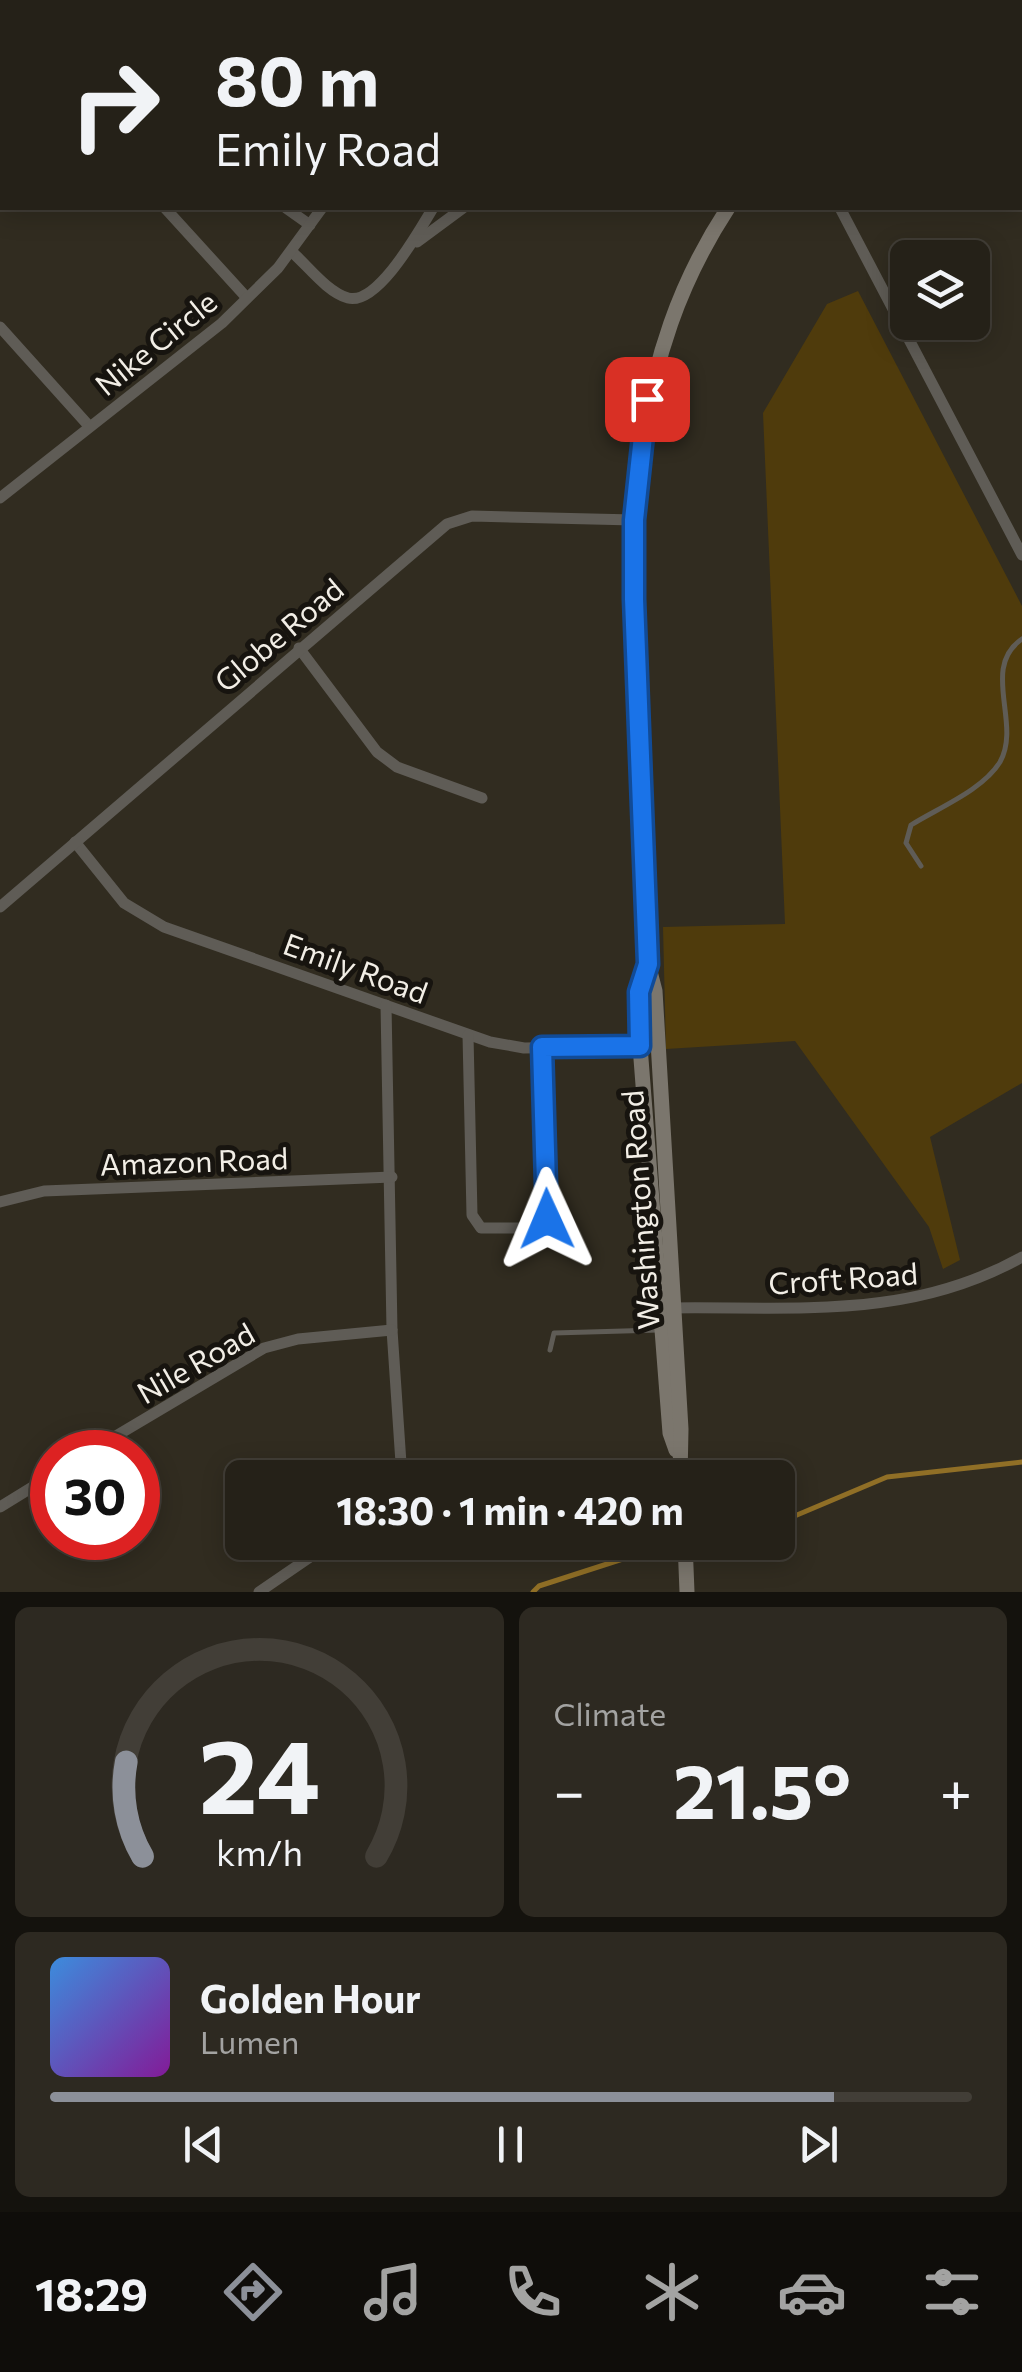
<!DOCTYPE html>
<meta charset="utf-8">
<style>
:root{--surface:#252118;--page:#2d2921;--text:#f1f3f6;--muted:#a3a3a2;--line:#423e37;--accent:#8c9099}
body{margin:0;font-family:Commissioner,sans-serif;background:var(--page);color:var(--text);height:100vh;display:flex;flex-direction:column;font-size:38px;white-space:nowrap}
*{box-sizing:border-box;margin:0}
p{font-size:32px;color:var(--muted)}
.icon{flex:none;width:55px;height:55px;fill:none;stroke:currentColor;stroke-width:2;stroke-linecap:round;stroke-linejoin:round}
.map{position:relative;height:1592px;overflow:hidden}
.sheet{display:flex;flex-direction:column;gap:15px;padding:15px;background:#14120d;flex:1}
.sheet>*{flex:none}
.guide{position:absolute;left:0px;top:0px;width:1022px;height:210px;box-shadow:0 5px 25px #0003,0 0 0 2px var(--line);background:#252118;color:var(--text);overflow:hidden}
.buttons{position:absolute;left:890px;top:240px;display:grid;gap:20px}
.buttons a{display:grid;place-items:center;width:100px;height:100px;border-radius:15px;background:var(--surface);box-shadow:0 5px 25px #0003,0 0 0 2px var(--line);font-size:50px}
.speed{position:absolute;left:30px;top:1430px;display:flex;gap:20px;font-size:50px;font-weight:700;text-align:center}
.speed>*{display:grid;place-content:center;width:130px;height:130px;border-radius:50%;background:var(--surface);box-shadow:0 5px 25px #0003,0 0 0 2px var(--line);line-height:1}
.speed .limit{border:15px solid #d22;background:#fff;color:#111}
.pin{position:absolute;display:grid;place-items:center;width:85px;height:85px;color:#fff;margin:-42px;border-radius:20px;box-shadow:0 5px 15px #0006}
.me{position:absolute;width:110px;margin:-55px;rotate:359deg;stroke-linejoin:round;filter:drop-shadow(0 0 8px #0008)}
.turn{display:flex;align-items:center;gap:35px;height:210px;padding:0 50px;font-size:45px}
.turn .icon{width:130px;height:130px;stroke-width:2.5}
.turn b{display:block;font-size:70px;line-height:85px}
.big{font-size:75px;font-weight:700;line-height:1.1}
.sheet .widget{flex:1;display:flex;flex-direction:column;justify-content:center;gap:15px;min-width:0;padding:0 35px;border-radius:15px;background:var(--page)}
.sheet .dial{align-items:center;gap:0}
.dial svg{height:260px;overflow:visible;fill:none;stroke:var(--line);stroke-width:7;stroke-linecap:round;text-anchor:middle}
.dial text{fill:var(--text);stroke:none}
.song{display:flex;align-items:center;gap:30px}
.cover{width:120px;height:120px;border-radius:15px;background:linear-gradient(135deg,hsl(210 70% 55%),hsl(290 70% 35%))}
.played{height:10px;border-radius:5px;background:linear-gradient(90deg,var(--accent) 85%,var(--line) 85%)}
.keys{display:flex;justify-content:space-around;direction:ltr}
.heat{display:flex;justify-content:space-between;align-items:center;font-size:55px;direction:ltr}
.sheet .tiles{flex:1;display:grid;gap:15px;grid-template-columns:1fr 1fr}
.widget:last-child{grid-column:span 2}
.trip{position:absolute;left:225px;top:1460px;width:570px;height:100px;border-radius:15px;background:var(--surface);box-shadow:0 5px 25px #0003,0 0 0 2px var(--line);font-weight:700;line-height:100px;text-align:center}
.menu{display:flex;height:160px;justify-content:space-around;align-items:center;background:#0f0d0a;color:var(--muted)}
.menu .icon{width:70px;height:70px}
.menu .active{color:var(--accent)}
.menu b{font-size:45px;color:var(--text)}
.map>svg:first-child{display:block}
</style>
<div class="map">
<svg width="1022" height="1592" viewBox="0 0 1022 1592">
<rect width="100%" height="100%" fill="#312c20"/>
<!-- green -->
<path fill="#4f3b0c" d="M858,291L1022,606V1083L930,1137L960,1260L943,1269L929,1227L795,1041L666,1049L663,927L785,924L763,413L827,304Z"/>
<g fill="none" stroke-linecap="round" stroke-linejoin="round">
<!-- stream -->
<g stroke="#906f26" stroke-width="5">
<path d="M778,1523L887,1477L1022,1462"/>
<path d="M533,1592L539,1586L632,1556"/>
</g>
<!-- lane -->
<g stroke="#5f5c56" stroke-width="5">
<path d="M921,866L906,843L911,825C938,808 983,790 1000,762C1022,723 980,668 1022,639"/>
<path d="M550,1350L554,1333L658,1330"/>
</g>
<!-- street -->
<g stroke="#5f5c56" stroke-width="11">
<path d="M244,0L248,2"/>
<path d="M454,2L456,0"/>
<path d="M557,2L558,0"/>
<path d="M656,2L657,0"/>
<path d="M0,45L2,47"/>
<path d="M165,208L247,298"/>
<path d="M286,208L310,225"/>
<path d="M840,208L1022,555"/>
<path d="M417,242L463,208"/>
<path d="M292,252C308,266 327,292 348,298C378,306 420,229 433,208"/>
<path d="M0,327L89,426"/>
<path d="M0,498L222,323L278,268L322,208"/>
<path d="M299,648L377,752L397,767L482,798"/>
<path d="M75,842L124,903L164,927L490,1042L524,1048L647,1046"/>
<path d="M0,907L447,524L472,516L634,520"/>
<path d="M386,1005L392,1330L402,1478"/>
<path d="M468,1035L472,1215L481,1228H536L547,1219L542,1047"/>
<path d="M0,1202L44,1191L392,1177"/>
<path d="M668,1308C793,1306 908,1321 1022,1257"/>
<path d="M89,1452L264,1348L298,1339L392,1330"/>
<path d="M0,1507L52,1475"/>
<path d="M259,1592L332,1542"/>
</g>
<!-- secondary -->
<g stroke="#7b766d" stroke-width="15">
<path d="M922,2L925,0"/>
<path d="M648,964L640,981V1046L670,1433L676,1450"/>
<path d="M680,1478L681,1429L655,991L648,964C644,873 640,782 637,691C631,516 628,361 728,208"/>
<path d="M685,1542L687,1592"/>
</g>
<!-- rail casing -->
<g stroke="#c3bfb6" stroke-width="9">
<g id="rail">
<path d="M1020,93L1022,97"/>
<path d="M1020,146L1022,151"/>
</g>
</g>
<!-- rail -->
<use href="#rail" stroke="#17140f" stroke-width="5" stroke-dasharray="15" stroke-linecap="butt"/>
</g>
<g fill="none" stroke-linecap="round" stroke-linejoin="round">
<!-- route casing -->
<g stroke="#114b97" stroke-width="25">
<path id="route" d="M547,1219L542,1047L640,1046L639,992L648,964L634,599V520L647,399"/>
</g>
<!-- route -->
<use href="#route" stroke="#1a73e8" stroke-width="18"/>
</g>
<g text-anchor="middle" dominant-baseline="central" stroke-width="10" stroke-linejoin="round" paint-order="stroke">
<!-- street labels -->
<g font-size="30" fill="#f2eee6" stroke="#17140f">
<text transform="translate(155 342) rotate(-39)">Nike Circle</text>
<text transform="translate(278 634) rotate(-40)">Globe Road</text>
<text transform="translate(356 967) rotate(20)">Emily Road</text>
<text transform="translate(194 1160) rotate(-2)">Amazon Road</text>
<text transform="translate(639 1210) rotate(-94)">Washington Road</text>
<text transform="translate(843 1277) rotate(-4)">Croft Road</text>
<text transform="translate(195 1362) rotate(-30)">Nile Road</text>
</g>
</g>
</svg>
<div class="buttons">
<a><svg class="icon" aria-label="layers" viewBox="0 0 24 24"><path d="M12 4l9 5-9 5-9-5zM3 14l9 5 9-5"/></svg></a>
</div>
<div class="speed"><div class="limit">30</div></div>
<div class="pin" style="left:647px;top:399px;background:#d93025"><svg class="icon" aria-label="arrive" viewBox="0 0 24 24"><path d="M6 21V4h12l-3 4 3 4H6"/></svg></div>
<svg class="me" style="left:547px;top:1219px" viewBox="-20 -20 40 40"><path d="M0-17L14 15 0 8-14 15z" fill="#1a73e8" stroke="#fff" stroke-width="4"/></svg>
<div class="trip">18:30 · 1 min · 420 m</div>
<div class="guide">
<div class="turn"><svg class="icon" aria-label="right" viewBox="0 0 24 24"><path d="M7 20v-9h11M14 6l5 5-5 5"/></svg><div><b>80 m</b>Emily Road</div></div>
</div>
</div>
<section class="sheet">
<div class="tiles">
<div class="widget dial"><svg viewBox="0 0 100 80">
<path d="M14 69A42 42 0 1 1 86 69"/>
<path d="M14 69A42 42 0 0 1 9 40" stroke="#8c9099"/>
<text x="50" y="56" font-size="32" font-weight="700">24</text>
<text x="50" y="72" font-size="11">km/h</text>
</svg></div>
<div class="widget"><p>Climate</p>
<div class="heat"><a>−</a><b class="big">21.5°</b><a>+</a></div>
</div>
<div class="widget">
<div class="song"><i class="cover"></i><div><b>Golden Hour</b><p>Lumen</p></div></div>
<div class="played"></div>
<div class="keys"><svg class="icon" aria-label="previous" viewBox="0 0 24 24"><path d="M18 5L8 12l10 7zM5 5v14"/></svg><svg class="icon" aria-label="pause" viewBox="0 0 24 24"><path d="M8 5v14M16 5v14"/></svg><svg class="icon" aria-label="next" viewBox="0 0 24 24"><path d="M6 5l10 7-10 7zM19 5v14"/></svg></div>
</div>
</div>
</section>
<nav class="menu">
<b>18:29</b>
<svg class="icon active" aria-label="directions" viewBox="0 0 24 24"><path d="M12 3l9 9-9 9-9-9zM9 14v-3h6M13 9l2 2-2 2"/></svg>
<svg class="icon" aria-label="music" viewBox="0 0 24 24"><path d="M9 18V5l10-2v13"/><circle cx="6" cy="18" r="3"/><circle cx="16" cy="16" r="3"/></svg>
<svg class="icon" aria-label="phone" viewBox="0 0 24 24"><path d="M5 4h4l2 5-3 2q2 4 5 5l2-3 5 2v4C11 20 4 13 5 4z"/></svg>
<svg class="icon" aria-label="climate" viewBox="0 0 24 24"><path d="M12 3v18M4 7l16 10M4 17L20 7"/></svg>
<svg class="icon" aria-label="car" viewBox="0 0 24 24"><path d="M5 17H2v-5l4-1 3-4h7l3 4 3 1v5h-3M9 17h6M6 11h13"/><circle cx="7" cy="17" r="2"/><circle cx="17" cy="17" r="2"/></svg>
<svg class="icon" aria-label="filters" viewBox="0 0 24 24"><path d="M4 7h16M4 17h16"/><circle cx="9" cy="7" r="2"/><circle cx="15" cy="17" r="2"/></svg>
</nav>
